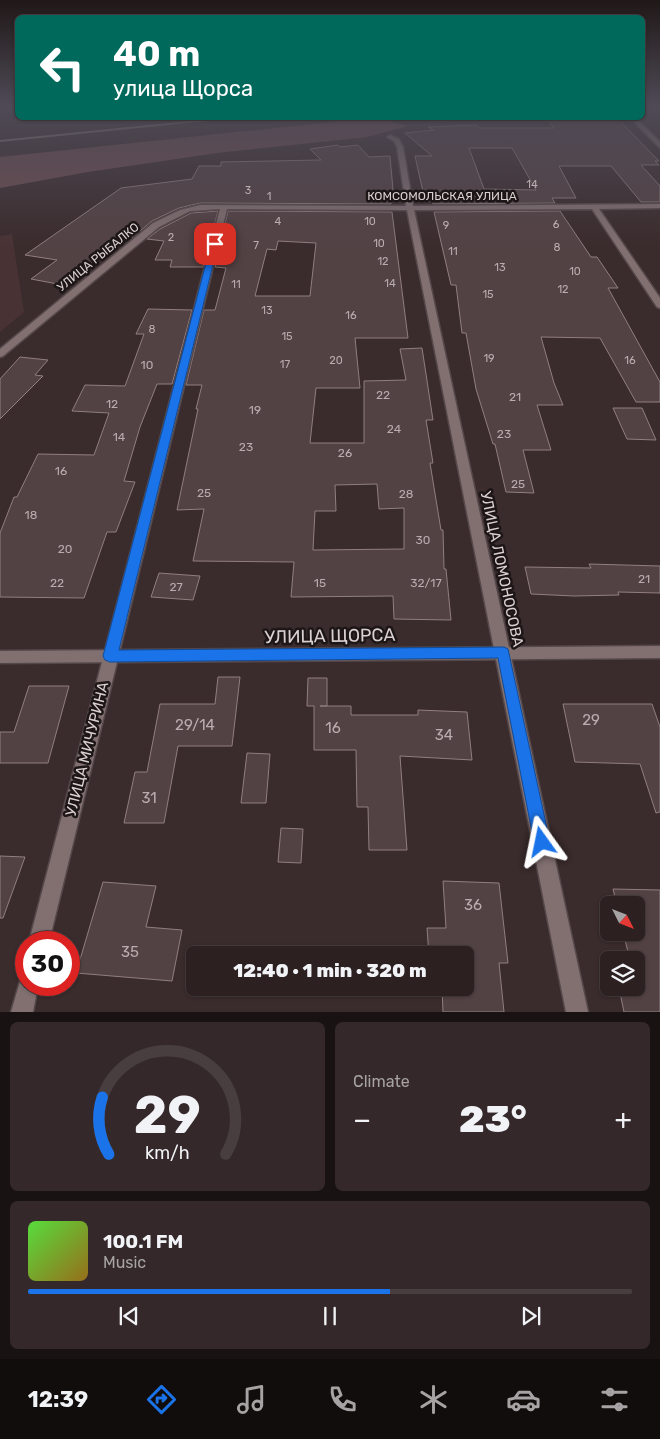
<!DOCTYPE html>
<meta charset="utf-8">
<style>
:root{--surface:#2c2021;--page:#34282a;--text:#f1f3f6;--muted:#a6a3a5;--line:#483e3f;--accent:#1a73e8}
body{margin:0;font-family:Rubik,sans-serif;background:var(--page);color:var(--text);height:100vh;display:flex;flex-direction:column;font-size:19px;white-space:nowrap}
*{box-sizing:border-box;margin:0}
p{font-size:16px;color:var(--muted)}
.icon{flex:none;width:28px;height:28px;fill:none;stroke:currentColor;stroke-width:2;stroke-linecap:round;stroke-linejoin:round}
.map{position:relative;height:1012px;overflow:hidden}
.side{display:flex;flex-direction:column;gap:10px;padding:10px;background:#181212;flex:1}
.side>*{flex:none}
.banner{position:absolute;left:15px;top:15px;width:630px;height:105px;border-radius:8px;box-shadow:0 1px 4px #0004,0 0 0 1px var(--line);background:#00695c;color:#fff;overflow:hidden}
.needle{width:32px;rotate:132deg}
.controls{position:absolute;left:600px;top:896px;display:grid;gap:10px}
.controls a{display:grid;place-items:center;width:45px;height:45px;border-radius:8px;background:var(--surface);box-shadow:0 1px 4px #0004,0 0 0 1px var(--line);font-size:25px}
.speed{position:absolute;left:15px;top:931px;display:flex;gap:10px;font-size:25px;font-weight:700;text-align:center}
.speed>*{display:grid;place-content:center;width:65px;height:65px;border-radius:50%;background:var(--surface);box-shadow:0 1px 4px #0004,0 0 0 1px var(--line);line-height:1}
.speed .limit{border:8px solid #d22;background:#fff;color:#111}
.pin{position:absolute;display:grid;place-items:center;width:42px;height:42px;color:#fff;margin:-21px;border-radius:10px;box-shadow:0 2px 8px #0006}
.me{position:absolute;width:55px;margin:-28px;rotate:348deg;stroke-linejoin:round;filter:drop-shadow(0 0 4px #0008)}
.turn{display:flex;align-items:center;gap:18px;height:105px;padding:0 15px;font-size:22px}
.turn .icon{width:65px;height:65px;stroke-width:2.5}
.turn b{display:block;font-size:35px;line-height:42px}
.big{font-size:38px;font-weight:800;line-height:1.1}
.side .widget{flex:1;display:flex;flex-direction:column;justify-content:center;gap:8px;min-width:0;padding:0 18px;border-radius:8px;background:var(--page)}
.side .dial{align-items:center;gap:0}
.dial svg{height:130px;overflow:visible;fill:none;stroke:var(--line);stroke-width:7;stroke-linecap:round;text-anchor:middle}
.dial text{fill:var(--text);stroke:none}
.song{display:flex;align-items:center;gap:15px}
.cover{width:60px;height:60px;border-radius:8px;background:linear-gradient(135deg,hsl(110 70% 55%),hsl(40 70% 35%))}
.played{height:5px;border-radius:2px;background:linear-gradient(90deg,var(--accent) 60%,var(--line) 60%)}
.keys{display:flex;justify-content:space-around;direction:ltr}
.heat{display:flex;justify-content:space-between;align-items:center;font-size:28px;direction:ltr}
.side .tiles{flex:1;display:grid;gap:10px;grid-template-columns:1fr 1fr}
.widget:last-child{grid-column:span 2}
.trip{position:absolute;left:186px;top:946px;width:288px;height:50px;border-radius:8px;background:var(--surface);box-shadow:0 1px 4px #0004,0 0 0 1px var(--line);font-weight:800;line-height:50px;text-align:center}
.menu{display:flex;height:80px;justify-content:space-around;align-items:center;background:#120d0d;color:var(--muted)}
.menu .icon{width:35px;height:35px}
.menu .current{color:var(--accent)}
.menu b{font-size:22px;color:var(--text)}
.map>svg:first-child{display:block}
</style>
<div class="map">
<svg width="660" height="1012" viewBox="0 0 660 1012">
<rect width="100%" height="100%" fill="#3a2b2c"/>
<!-- built -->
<path fill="#493234" d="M12,234L24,312L0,332V236Z"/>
<!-- green -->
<path fill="#6f4d50" d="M371,118H396L390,122L408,126L367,137L217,153L88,172L0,188V157Z"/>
<!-- building -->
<g fill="#534244" stroke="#917f80" fill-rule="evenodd">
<path d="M546,118H617L659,161H655L659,165H641L660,186V202H641L611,166H559L576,198H552L555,203L433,204V201H425L415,156H432L405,133L434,130L428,127L476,125L479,128H554ZM469,148H512L536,190L484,189Z"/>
<path d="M338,145L340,147L358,145L369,157L390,156L394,201H391V204L200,203L179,208L152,221L133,237L126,236L63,285L31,279L57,260L25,255L121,188L192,179L199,166H221V162L321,160L310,149Z"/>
<path d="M218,211L203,267H170L172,260H155L164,241L147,239L160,229L191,213Z"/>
<path d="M228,211L392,212L408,338H355L360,388H316L310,443H364V381L406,380L400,349L422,348L433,420H426L433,463H430L441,530H443L444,569H446L451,620L394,619L393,596L291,597L294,562L193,561L204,509L177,510L198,409H196L202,385H186L204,310H215L226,268L215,267ZM278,241L316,243L310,296H255L267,249L276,250ZM377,484L379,509L404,508V549L313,550L315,511H336L335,485Z"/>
<path d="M560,211L591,257H597L618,288H608L660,382V402H636L600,338L541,337L554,383L563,405H537L551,450H523L534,493L506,492L495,444H493L476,389L466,333H462L456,285H451L434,212Z"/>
<path d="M148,309L192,310L172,384H157L140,427L124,481L135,482L116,532H107L84,598L0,597V533L14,497H17L38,454L94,455L109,413L72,411L85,385L125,386L144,334H136Z"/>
<path d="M20,357L48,360L35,375L43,376L0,419V379Z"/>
<path d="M613,408H642L656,440L627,439Z"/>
<path d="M589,564L660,566V593L618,592L619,595L574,596L531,594L525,567L591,568Z"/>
<path d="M159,573L200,576L193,600L151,597Z"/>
<path d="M218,677H240L232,746H178L164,823H124L135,772H147L160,704H215Z"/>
<path d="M308,678H327V706H320H351V715H418V710L467,712L472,760L400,756L407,850H369L368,807H357L356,750H314V706H307Z"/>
<path d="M29,686H69L48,763H0V732H14Z"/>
<path d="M563,704H652L660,727V812L656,813L640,764L575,762Z"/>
<path d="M247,753L270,754L266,803H241Z"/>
<path d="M281,828L303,829L301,863L278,862Z"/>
<path d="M0,856L25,857L3,918H0Z"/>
<path d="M443,881L499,883L508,963H499L504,1012H443L442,988H465V955H429L427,928H446Z"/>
<path d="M103,882L156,886L146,927L182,930L172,981L76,973Z"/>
<path d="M613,889L660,890V1012H624L619,988H636V960H630L623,932H636V905H617Z"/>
</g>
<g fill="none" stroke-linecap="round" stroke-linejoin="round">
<!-- minor casing -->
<g stroke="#55484a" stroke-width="3">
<g id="minor">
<path d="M634,120H638L660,142V148L634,122Z"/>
<path d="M390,135L399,139L403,147L413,206L660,204V208L599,209L660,298V308L657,307L592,209L414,210L588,1012H566L407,210L227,209L49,942H29L220,209L190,211L159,227L3,356L0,357V349L153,223L180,210L200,205L406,206L397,147L394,141L387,137Z"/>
<path d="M26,975V985H38L33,1012H11L21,978Z"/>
</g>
</g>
<!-- tertiary casing -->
<g stroke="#55484a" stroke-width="3">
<path id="tertiary" d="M660,646V658L0,663V651Z"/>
</g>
<!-- minor -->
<use href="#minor" fill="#827071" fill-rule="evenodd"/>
<!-- tertiary -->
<use href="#tertiary" fill="#827071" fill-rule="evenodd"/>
<!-- rail -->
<path stroke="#908384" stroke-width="2" d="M0,141L228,118"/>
</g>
<!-- sky -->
<linearGradient id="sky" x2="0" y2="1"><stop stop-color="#201818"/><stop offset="0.43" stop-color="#4f4a56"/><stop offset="1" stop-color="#4f4a56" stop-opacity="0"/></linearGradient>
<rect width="660" height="248" fill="url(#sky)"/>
<!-- route -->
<path fill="#1a73e8" stroke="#114b97" d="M215,242L218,244L119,650L504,647L508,649L550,842L548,847L542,850L536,847L534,842L498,658L110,662L105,660L103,656L211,244Z"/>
<g text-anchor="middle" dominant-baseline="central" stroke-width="5" stroke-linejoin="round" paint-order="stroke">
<!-- far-number labels -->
<g font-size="11" fill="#b9acae">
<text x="532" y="184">14</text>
<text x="248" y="190">3</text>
<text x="269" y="196">1</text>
<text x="278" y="221">4</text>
<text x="370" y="221">10</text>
<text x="556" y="224">6</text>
<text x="446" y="225">9</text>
<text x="171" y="237">2</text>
<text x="379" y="243">10</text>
<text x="256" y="245">7</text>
<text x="557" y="247">8</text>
<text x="453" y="251">11</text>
<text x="383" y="261">12</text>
<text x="500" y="267">13</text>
<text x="575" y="271">10</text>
<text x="390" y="283">14</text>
<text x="236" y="284">11</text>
<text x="563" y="289">12</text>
<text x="488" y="294">15</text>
<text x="267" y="310">13</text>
<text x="351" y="315">16</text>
<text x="152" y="329">8</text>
<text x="287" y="336">15</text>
<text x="489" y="358">19</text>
<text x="336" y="360">20</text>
<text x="630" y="360">16</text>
<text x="285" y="364">17</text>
</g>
<!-- far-street labels -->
<g font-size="12" fill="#dbd0d1" stroke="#1d1616">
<text x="442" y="196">КОМСОМОЛЬСКАЯ УЛИЦА</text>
<text transform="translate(98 257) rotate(-39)">УЛИЦА РЫБАЛКО</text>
</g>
<!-- number labels -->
<g font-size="12" fill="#b9acae">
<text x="147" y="365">10</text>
<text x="383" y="395">22</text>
<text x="515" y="397">21</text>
<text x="112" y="404">12</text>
<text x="255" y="410">19</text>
<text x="394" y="429">24</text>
<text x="504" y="434">23</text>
<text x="119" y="437">14</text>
<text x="246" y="447">23</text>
<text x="345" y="453">26</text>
<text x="61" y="471">16</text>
<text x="518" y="484">25</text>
<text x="204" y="493">25</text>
<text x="406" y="494">28</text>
<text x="31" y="515">18</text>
<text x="423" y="540">30</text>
<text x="65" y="549">20</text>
<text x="644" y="579">21</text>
<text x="57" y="583">22</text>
<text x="320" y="583">15</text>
<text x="426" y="583">32/17</text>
<text x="176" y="587">27</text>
</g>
<!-- street labels -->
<g font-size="15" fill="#dbd0d1" stroke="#1d1616">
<text transform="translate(502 569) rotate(78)">УЛИЦА ЛОМОНОСОВА</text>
<text transform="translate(87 749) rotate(-76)">УЛИЦА МИЧУРИНА</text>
</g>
<!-- near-number labels -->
<g font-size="15" fill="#b9acae">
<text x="591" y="720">29</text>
<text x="195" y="725">29/14</text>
<text x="333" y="728">16</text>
<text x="444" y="735">34</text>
<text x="149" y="798">31</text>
<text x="473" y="905">36</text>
<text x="130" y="952">35</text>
</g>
<!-- near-street labels -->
<g font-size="18" fill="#dbd0d1" stroke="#1d1616">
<text transform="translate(330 636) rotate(-1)">УЛИЦА ЩОРСА</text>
</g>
</g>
</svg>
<div class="controls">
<a><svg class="needle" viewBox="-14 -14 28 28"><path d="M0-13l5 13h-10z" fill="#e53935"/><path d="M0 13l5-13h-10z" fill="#a6a3a5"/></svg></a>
<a><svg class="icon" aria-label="layers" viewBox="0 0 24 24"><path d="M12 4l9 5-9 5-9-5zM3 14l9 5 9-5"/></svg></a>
</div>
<div class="speed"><div class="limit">30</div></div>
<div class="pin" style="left:215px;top:244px;background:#d93025"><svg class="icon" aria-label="arrive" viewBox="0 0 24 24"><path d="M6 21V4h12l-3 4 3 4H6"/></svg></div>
<svg class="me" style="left:542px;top:842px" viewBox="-20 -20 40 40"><path d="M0-17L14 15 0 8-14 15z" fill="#1a73e8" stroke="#fff" stroke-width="4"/></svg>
<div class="trip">12:40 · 1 min · 320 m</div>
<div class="banner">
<div class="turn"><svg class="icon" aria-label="left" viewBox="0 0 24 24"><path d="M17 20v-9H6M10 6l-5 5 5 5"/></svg><div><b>40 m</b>улица Щорса</div></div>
</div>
</div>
<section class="side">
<div class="tiles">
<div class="widget dial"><svg viewBox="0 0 100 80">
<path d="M14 69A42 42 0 1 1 86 69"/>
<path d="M14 69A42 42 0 0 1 10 34" stroke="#1a73e8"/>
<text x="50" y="56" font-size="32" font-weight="700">29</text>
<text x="50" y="72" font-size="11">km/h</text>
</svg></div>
<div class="widget"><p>Climate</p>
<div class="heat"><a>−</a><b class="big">23°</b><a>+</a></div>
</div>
<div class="widget">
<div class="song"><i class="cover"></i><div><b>100.1 FM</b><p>Music</p></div></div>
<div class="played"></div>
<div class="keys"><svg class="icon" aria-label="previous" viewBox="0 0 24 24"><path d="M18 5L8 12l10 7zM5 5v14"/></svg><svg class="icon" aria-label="pause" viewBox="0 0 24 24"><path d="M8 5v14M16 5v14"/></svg><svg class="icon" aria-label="next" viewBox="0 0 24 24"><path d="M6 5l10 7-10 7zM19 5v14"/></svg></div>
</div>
</div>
</section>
<nav class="menu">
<b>12:39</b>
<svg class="icon current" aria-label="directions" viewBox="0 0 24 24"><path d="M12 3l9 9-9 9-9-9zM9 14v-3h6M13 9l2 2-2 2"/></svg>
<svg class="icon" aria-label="music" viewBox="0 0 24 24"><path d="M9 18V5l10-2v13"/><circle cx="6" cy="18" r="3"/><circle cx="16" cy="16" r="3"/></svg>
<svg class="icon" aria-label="phone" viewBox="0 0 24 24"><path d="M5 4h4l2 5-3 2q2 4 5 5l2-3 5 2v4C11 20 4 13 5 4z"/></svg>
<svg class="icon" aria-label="climate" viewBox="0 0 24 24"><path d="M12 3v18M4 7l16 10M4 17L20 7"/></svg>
<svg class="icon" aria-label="car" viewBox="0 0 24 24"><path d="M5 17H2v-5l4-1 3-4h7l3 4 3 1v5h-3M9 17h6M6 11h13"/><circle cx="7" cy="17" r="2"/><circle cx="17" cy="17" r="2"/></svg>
<svg class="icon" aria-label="filters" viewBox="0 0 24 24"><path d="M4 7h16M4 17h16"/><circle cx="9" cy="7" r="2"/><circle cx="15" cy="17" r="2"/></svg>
</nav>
